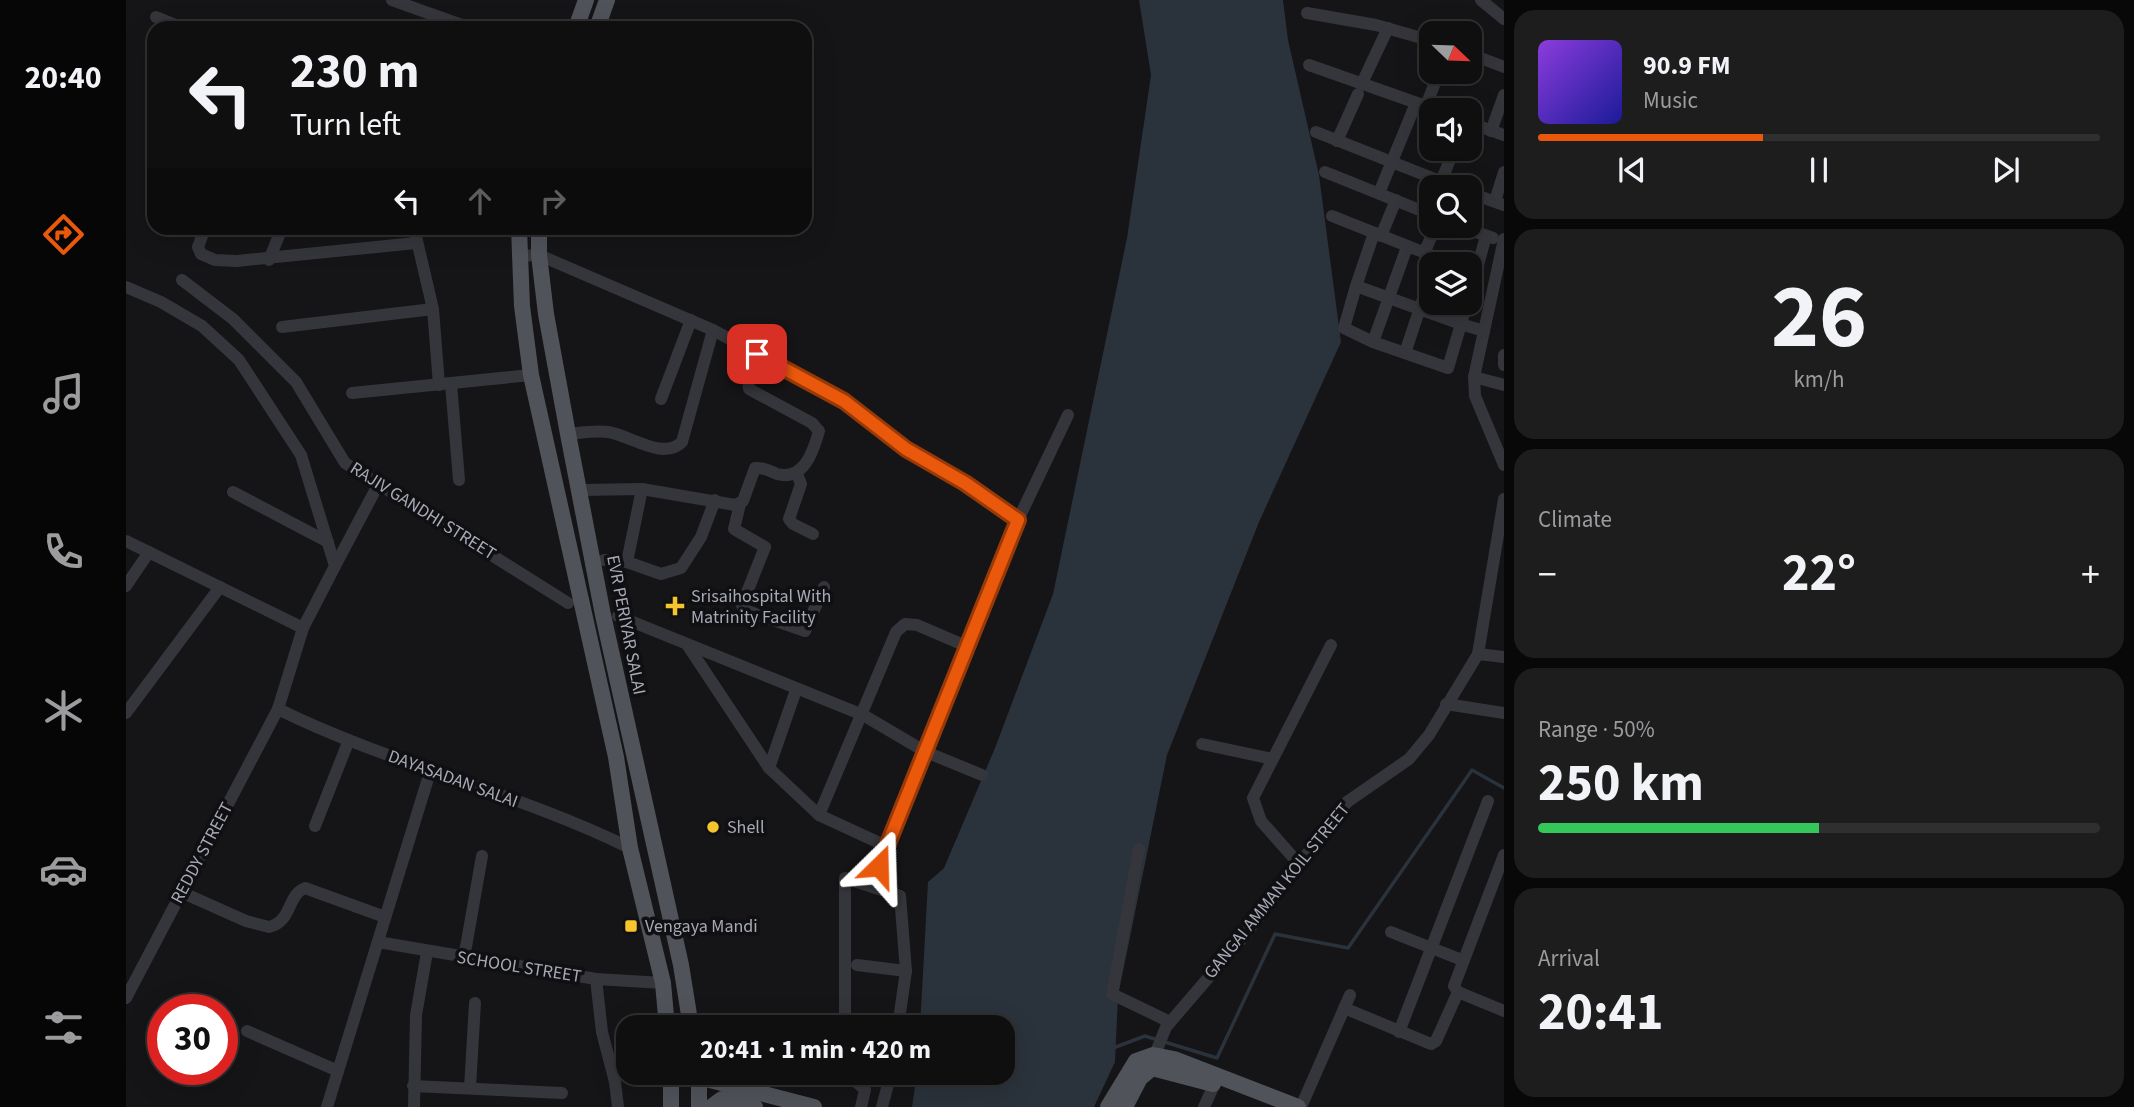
<!DOCTYPE html>
<meta charset="utf-8">
<style>
:root{--surface:#100f10;--page:#1e1d1e;--text:#f1f3f6;--muted:#9c9c9f;--line:#302f30;--accent:#ea580c}
body{margin:0;font-family:"Source Sans 3",sans-serif;background:var(--page);color:var(--text);height:100vh;display:flex;flex-direction:column;font-size:26px;white-space:nowrap}
*{box-sizing:border-box;margin:0}
p{font-size:23px;color:var(--muted)}
.icon{flex:none;width:38px;height:38px;fill:none;stroke:currentColor;stroke-width:2;stroke-linecap:round;stroke-linejoin:round}
.map{position:relative;flex:1;overflow:hidden}
.panel{display:flex;flex-direction:column;gap:10px;padding:10px;background:#090809;width:630px}
.panel>*{flex:none}
.guide{position:absolute;left:21px;top:21px;width:665px;height:214px;border-radius:21px;box-shadow:0 7px 28px #0002,0 0 0 2px var(--line);background:#100f10;color:var(--text);overflow:hidden}
.needle{width:46px;rotate:113deg}
.fabs{position:absolute;left:1293px;top:21px;display:grid;gap:14px}
.fabs a{display:grid;place-items:center;width:63px;height:63px;border-radius:14px;background:var(--surface);box-shadow:0 7px 28px #0002,0 0 0 2px var(--line);font-size:35px}
.speed{position:absolute;left:21px;top:994px;display:flex;gap:14px;font-size:35px;font-weight:700;text-align:center}
.speed>*{display:grid;place-content:center;width:91px;height:91px;border-radius:50%;background:var(--surface);box-shadow:0 7px 28px #0002,0 0 0 2px var(--line);line-height:1}
.speed .limit{border:10px solid #d22;background:#fff;color:#111}
.pin{position:absolute;display:grid;place-items:center;width:60px;height:60px;color:#fff;margin:-30px;border-radius:14px;box-shadow:0 4px 10px #0006}
.me{position:absolute;width:77px;margin:-38px;rotate:22deg;stroke-linejoin:round;filter:drop-shadow(0 0 5px #0008)}
.turn{display:flex;align-items:center;gap:24px;height:147px;padding:0 28px;font-size:32px}
.turn .icon{width:91px;height:91px;stroke-width:2.5}
.turn b{display:block;font-size:49px;line-height:60px}
.lanes{display:flex;align-items:center;height:66px;padding:0 28px;background:#0003;justify-content:center;gap:35px;direction:ltr}
.lanes .off{opacity:.35}
.big{font-size:52px;font-weight:700;line-height:1.1}
.panel .widget{flex:1;display:flex;flex-direction:column;justify-content:center;gap:10px;min-width:0;padding:0 24px;border-radius:21px;background:var(--page)}
.panel .dial{align-items:center;gap:0}
.dial b{font-size:91px;line-height:1}
.song{display:flex;align-items:center;gap:21px}
.cover{width:84px;height:84px;border-radius:10px;background:linear-gradient(135deg,hsl(270 70% 55%),hsl(240 70% 35%))}
.played{height:7px;border-radius:4px;background:linear-gradient(90deg,var(--accent) 40%,var(--line) 40%)}
.keys{display:flex;justify-content:space-around;direction:ltr}
.heat{display:flex;justify-content:space-between;align-items:center;font-size:38px;direction:ltr}
.charge{height:10px;border-radius:5px;background:linear-gradient(90deg,#34c759 50%,var(--line) 0)}
.trip{position:absolute;left:490px;top:1015px;width:399px;height:70px;border-radius:21px;background:var(--surface);box-shadow:0 7px 28px #0002,0 0 0 2px var(--line);font-weight:700;line-height:70px;text-align:center}
main{display:flex;flex:1;min-height:0}
.menu{display:flex;flex-direction:column;width:126px;justify-content:space-around;align-items:center;background:#060606;color:var(--muted)}
.menu .icon{width:49px;height:49px}
.menu .on{color:var(--accent)}
.menu b{font-size:32px;color:var(--text)}
.map>svg:first-child{display:block}
</style>
<main>
<nav class="menu">
<b>20:40</b>
<svg class="icon on" aria-label="directions" viewBox="0 0 24 24"><path d="M12 3l9 9-9 9-9-9zM9 14v-3h6M13 9l2 2-2 2"/></svg>
<svg class="icon" aria-label="music" viewBox="0 0 24 24"><path d="M9 18V5l10-2v13"/><circle cx="6" cy="18" r="3"/><circle cx="16" cy="16" r="3"/></svg>
<svg class="icon" aria-label="phone" viewBox="0 0 24 24"><path d="M5 4h4l2 5-3 2q2 4 5 5l2-3 5 2v4C11 20 4 13 5 4z"/></svg>
<svg class="icon" aria-label="climate" viewBox="0 0 24 24"><path d="M12 3v18M4 7l16 10M4 17L20 7"/></svg>
<svg class="icon" aria-label="car" viewBox="0 0 24 24"><path d="M5 17H2v-5l4-1 3-4h7l3 4 3 1v5h-3M9 17h6M6 11h13"/><circle cx="7" cy="17" r="2"/><circle cx="17" cy="17" r="2"/></svg>
<svg class="icon" aria-label="filters" viewBox="0 0 24 24"><path d="M4 7h16M4 17h16"/><circle cx="9" cy="7" r="2"/><circle cx="15" cy="17" r="2"/></svg>
</nav>
<div class="map">
<svg width="1378" height="1107" viewBox="0 0 1378 1107">
<rect width="100%" height="100%" fill="#151416"/>
<!-- water -->
<path fill="#2a323b" d="M1013,0H1157L1162,40L1193,175L1215,342L1133,522L1041,755L992,996L989,1062L968,1107H786L791,1073H877V1027H794L802,882L818,868L869,748L927,594L1001,238L1025,75Z"/>
<g fill="none" stroke-linecap="round" stroke-linejoin="round">
<!-- stream -->
<path stroke="#2a323b" stroke-width="3.5" d="M987,1048L1019,1036L1091,1058L1149,934L1222,948L1346,770L1378,788"/>
<!-- minor -->
<g stroke="#35363b" stroke-width="12">
<path d="M266,0L344,28"/>
<path d="M1355,0L1378,19"/>
<path d="M1181,13L1250,25L1306,41"/>
<path d="M30,17L57,28"/>
<path d="M1344,54L1378,67"/>
<path d="M1183,65L1311,110"/>
<path d="M1236,83L1262,28"/>
<path d="M1300,106L1313,72"/>
<path d="M1344,123L1378,135"/>
<path d="M1365,131L1378,95"/>
<path d="M1190,132L1329,187"/>
<path d="M1211,141L1232,94"/>
<path d="M1199,172L1306,215"/>
<path d="M1315,182L1328,149"/>
<path d="M1253,193L1290,103"/>
<path d="M1344,193L1378,205"/>
<path d="M1369,201L1378,172"/>
<path d="M1206,216L1327,264"/>
<path d="M1333,226L1367,238"/>
<path d="M79,228L72,247L75,254L89,260L111,261L290,243"/>
<path d="M288,228L307,309L313,385"/>
<path d="M1255,236L1270,200"/>
<path d="M1378,239L1348,377L1349,396L1378,465"/>
<path d="M1298,253L1310,226"/>
<path d="M393,256L413,255L587,330L718,401L780,448L839,483L892,520"/>
<path d="M143,260L156,228"/>
<path d="M56,280L107,319L170,382L219,463L442,603"/>
<path d="M1230,286L1248,233"/>
<path d="M0,287L35,302L76,326L113,360L175,455L209,566L177,628L152,709L0,998"/>
<path d="M1344,294L1360,236"/>
<path d="M1341,303L1335,324L1230,286L1218,328L1247,342L1322,368L1335,324L1358,331"/>
<path d="M156,327L307,309"/>
<path d="M1247,342L1281,247"/>
<path d="M1279,353L1306,272"/>
<path d="M1378,355V365"/>
<path d="M1348,377L1378,385"/>
<path d="M325,384L333,480"/>
<path d="M226,393L405,375"/>
<path d="M535,399L565,320"/>
<path d="M442,434C454,433 469,430 482,432C504,435 537,461 556,442L587,330"/>
<path d="M671,474L675,484L663,519L667,524L687,534"/>
<path d="M455,490L516,489L609,505L617,501L629,468C638,467 643,471 651,474C677,481 687,453 693,431L686,423L623,389L622,381L631,354"/>
<path d="M107,492L202,542"/>
<path d="M614,504L608,529L639,547L616,605L618,610L679,631L698,587"/>
<path d="M0,541L177,628"/>
<path d="M478,560L501,562L535,574L555,568L575,537L589,500"/>
<path d="M501,562L516,489"/>
<path d="M209,566L252,485"/>
<path d="M0,586L23,552"/>
<path d="M492,616L737,715L800,752L856,775"/>
<path d="M562,646L643,768L693,815L760,846"/>
<path d="M1352,654L1378,657"/>
<path d="M1320,704L1378,713"/>
<path d="M152,709C265,765 391,792 504,848"/>
<path d="M0,713L94,587"/>
<path d="M1076,744L1147,759"/>
<path d="M643,768L670,690"/>
<path d="M693,815L770,632L779,624L791,625L840,646"/>
<path d="M189,826L223,740"/>
<path d="M1013,849L986,994L1044,1022"/>
<path d="M1378,855L1328,986L1332,992L1378,1011"/>
<path d="M1173,864L1135,821L1127,798L1205,645"/>
<path d="M753,866L892,520L942,415"/>
<path d="M55,892L120,921L143,927C166,922 161,895 179,888L259,917"/>
<path d="M1265,932L1336,960"/>
<path d="M252,942L470,979L537,983"/>
<path d="M338,958L356,856"/>
<path d="M731,965L780,971"/>
<path d="M470,979L476,1032L489,1082L492,1107"/>
<path d="M1218,1008L1305,1044L1310,1041L1332,992"/>
<path d="M719,1027V878L774,896L780,971L772,1027"/>
<path d="M121,1031L212,1071"/>
<path d="M1273,1032L1362,801"/>
<path d="M1026,1062L1040,1027L1119,935L1221,802L1283,759L1303,735L1352,654L1378,499"/>
<path d="M721,1073L739,1090L735,1107"/>
<path d="M287,1086L436,1093"/>
<path d="M344,1088L349,1003"/>
<path d="M201,1107L304,772"/>
<path d="M288,1107L290,1015L301,952"/>
<path d="M756,1107L765,1073"/>
<path d="M1078,1107L1088,1085"/>
<path d="M1175,1107L1224,995"/>
</g>
<!-- major -->
<g stroke="#51535b" stroke-width="16">
<path d="M450,28L460,0"/>
<path d="M471,28L481,0"/>
<path d="M393,228L396,306L405,375L490,757L504,848L537,983L541,1027"/>
<path d="M413,228V255L420,314L442,434L477,615L555,965L565,1027"/>
<path d="M545,1073V1107"/>
<path d="M557,1073L688,1107"/>
<path d="M573,1073V1107"/>
<path d="M585,1107L596,1099L629,1107"/>
<path d="M982,1107L1010,1061L1027,1055L1048,1059L1172,1107"/>
<path d="M999,1107L1014,1078L1026,1068L1087,1084"/>
</g>
</g>
<g fill="none" stroke-linecap="round" stroke-linejoin="round">
<!-- route casing -->
<g stroke="#983908" stroke-width="18">
<path id="route" d="M631,354L718,401L780,449L839,483L892,520L753,866"/>
</g>
<!-- route -->
<use href="#route" stroke="#ea580c" stroke-width="12"/>
</g>
<!-- markers -->
<g fill="#f6c42d" stroke="#100f11" stroke-width="2.5">
<path d="M545.5 595.5h7v7h7v7h-7v7h-7v-7h-7v-7h7z"/>
<circle cx="587" cy="827" r="7"/>
<rect x="498" y="919" width="14" height="14" rx="3.5"/>
</g>
<g text-anchor="middle" dominant-baseline="central" stroke-width="7" stroke-linejoin="round" paint-order="stroke">
<!-- street labels -->
<g font-size="18" fill="#a6aab7" stroke="#100f11">
<text transform="translate(297 511) rotate(32)">RAJIV GANDHI STREET</text>
<text transform="translate(500 625) rotate(79)">EVR PERIYAR SALAI</text>
<text transform="translate(327 779) rotate(20)">DAYASADAN SALAI</text>
<text transform="translate(76 853) rotate(-62)">REDDY STREET</text>
<text transform="translate(1151 891) rotate(-51)">GANGAI AMMAN KOIL STREET</text>
<text transform="translate(393 967) rotate(9)">SCHOOL STREET</text>
</g>
<!-- poi labels -->
<g font-size="18" fill="#a6aab7" stroke="#100f11" text-anchor="start">
<text x="565" y="596">Srisaihospital With<tspan x="565" dy="21">Matrinity Facility</tspan></text>
<text x="601" y="827">Shell</text>
<text x="519" y="926">Vengaya Mandi</text>
</g>
</g>
</svg>
<div class="fabs">
<a><svg class="needle" viewBox="-14 -14 28 28"><path d="M0-13l5 13h-10z" fill="#e53935"/><path d="M0 13l5-13h-10z" fill="#9c9c9f"/></svg></a>
<a><svg class="icon" aria-label="sound" viewBox="0 0 24 24"><path d="M4 9h4l5-4v14l-5-4H4zM17 9q2 3 0 6"/></svg></a>
<a><svg class="icon" aria-label="search" viewBox="0 0 24 24"><circle cx="10" cy="10" r="6"/><path d="M15 15l6 6"/></svg></a>
<a><svg class="icon" aria-label="layers" viewBox="0 0 24 24"><path d="M12 4l9 5-9 5-9-5zM3 14l9 5 9-5"/></svg></a>
</div>
<div class="speed"><div class="limit">30</div></div>
<div class="pin" style="left:631px;top:354px;background:#d93025"><svg class="icon" aria-label="arrive" viewBox="0 0 24 24"><path d="M6 21V4h12l-3 4 3 4H6"/></svg></div>
<svg class="me" style="left:753px;top:866px" viewBox="-20 -20 40 40"><path d="M0-17L14 15 0 8-14 15z" fill="#ea580c" stroke="#fff" stroke-width="4"/></svg>
<div class="trip">20:41 · 1 min · 420 m</div>
<div class="guide">
<div class="turn"><svg class="icon" aria-label="left" viewBox="0 0 24 24"><path d="M17 20v-9H6M10 6l-5 5 5 5"/></svg><div><b>230 m</b>Turn left</div></div>
<div class="lanes"><svg class="icon" aria-label="left" viewBox="0 0 24 24"><path d="M17 20v-9H6M10 6l-5 5 5 5"/></svg><svg class="icon off" aria-label="ahead" viewBox="0 0 24 24"><path d="M12 20V5M6 11l6-6 6 6"/></svg><svg class="icon off" aria-label="right" viewBox="0 0 24 24"><path d="M7 20v-9h11M14 6l5 5-5 5"/></svg></div>
</div>
</div>
<section class="panel">
<div class="widget">
<div class="song"><i class="cover"></i><div><b>90.9 FM</b><p>Music</p></div></div>
<div class="played"></div>
<div class="keys"><svg class="icon" aria-label="previous" viewBox="0 0 24 24"><path d="M18 5L8 12l10 7zM5 5v14"/></svg><svg class="icon" aria-label="pause" viewBox="0 0 24 24"><path d="M8 5v14M16 5v14"/></svg><svg class="icon" aria-label="next" viewBox="0 0 24 24"><path d="M6 5l10 7-10 7zM19 5v14"/></svg></div>
</div>
<div class="widget dial"><b>26</b><p>km/h</p></div>
<div class="widget"><p>Climate</p>
<div class="heat"><a>−</a><b class="big">22°</b><a>+</a></div>
</div>
<div class="widget"><p>Range · 50%</p><b class="big">250 km</b><div class="charge"></div></div>
<div class="widget"><p>Arrival</p><b class="big">20:41</b></div>
</section>
</main>
